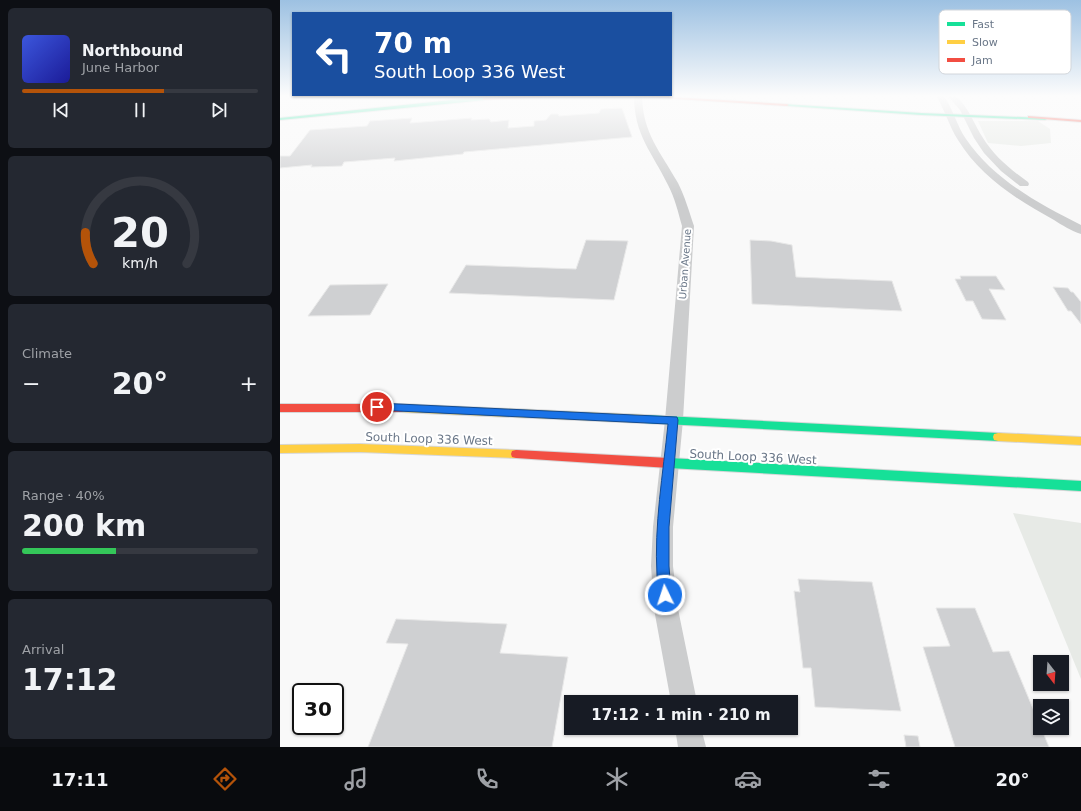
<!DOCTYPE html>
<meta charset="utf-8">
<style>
:root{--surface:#171b24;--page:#242831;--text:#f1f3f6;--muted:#9ea1a6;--line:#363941;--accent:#b45309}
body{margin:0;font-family:"DejaVu Sans",sans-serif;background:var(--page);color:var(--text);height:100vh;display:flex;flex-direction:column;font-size:15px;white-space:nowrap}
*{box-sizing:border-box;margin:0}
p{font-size:13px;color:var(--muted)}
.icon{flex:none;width:22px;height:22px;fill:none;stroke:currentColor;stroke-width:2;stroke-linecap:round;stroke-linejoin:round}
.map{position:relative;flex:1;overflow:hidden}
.side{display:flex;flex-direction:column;gap:8px;padding:8px;background:#0d0f14;width:280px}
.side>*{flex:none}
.hud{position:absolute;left:12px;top:12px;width:380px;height:84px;border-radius:0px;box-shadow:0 1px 3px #0004;background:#1a4fa0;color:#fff;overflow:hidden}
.needle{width:26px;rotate:163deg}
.fabs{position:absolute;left:753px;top:655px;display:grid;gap:8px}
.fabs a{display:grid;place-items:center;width:36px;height:36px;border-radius:0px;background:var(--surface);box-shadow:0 1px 3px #0004;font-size:20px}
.speed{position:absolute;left:12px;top:683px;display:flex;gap:8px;font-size:20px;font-weight:700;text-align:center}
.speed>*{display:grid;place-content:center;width:52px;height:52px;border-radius:50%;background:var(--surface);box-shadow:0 1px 3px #0004;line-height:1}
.speed .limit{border:2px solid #111;border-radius:6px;background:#fff;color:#111}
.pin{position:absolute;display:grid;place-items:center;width:34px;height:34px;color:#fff;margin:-17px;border:2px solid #fff;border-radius:50%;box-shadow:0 1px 4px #0007}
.me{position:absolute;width:44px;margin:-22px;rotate:356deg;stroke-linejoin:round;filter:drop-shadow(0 0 3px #0008)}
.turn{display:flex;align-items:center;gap:14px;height:84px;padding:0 16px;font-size:18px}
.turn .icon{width:52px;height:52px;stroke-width:2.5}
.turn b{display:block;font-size:28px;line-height:34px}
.big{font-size:30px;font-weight:700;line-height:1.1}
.side .tile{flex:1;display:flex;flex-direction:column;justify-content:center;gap:6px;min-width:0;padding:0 14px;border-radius:6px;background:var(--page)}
.side .dial{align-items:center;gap:0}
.dial svg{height:104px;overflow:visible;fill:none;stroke:var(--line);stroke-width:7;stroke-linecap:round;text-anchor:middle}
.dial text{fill:var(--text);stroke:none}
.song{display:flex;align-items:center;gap:12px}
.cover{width:48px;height:48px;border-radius:6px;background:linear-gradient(135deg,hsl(230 70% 55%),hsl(240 70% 35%))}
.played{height:4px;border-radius:2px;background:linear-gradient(90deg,var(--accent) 60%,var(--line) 60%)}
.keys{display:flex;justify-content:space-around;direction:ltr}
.heat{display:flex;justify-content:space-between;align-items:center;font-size:22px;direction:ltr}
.charge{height:6px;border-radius:3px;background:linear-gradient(90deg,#34c759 40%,var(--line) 0)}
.trip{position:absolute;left:284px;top:695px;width:234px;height:40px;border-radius:0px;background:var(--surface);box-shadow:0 1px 3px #0004;font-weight:700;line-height:40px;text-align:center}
.tab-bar{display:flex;height:64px;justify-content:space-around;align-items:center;background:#090b0e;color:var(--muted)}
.tab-bar .icon{width:28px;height:28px}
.tab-bar .current{color:var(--accent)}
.tab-bar b{font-size:18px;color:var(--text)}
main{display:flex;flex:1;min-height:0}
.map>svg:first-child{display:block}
</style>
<main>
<section class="side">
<div class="tile">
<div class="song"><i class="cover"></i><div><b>Northbound</b><p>June Harbor</p></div></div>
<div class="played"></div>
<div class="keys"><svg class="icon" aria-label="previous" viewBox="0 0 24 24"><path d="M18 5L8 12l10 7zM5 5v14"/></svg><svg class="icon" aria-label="pause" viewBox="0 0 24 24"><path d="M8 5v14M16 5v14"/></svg><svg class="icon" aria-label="next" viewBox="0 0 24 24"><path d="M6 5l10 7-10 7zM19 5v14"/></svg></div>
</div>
<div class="tile dial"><svg viewBox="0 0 100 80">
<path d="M14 69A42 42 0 1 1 86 69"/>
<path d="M14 69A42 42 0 0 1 8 45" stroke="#b45309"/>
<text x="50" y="56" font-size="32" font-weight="700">20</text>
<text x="50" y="72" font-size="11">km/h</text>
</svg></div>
<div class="tile"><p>Climate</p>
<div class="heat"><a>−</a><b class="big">20°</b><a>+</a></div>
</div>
<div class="tile"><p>Range · 40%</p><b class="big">200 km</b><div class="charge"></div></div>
<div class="tile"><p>Arrival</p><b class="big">17:12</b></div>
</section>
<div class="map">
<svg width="801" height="747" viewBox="0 0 801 747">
<rect width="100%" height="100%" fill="#f9f9f9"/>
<!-- green -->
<g fill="#e7eae6">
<path d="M698,121H758L770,129L771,143L741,146L708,143Z"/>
<path d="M733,513L801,523V679Z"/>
</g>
<!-- building -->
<g fill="#cfd0d2" stroke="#e8e8e8">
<path d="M342,108L352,137L184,152L183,154L114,161L115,158L64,162L62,166L31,167L32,165L0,168V156H10L30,130L87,126L90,121L132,118L130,123L192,118L191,120L209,119L211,122L229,120L228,128L254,126V121L266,120L271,114H278L279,116L319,113L321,109Z"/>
<path d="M306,240L348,241L334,300L169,293L186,265L296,269Z"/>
<path d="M470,240L491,241L512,245L516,277L612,281L622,311L472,304Z"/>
<path d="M680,276H716L725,290L709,289L726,320L702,319L693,301H686L675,279H681Z"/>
<path d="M108,284L90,315L28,316L50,285Z"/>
<path d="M773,287L788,288L791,292H793L801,302V324L791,311H788Z"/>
<path d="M518,579L592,582L621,711L535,707L531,668H523L514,591L520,592Z"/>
<path d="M656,608H695L713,652L729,651L769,747H675L643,647L670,646Z"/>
<path d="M116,619L227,624L220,653L288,657L272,747H88L128,644L106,643Z"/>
<path d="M624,735L638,736L640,747H626Z"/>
</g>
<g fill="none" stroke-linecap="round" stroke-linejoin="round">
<!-- fast casing -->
<g stroke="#d6d7d8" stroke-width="2">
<g id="fast">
<path d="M204,98L206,100L0,120V118L181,99Z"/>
<path d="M505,104L641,113L765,118L767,119L765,120L641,115L507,106Z"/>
<path d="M364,415L718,433L722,434L723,437L722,440L718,441L364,423L361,422L359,419L361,416Z"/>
<path d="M389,458L801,481V491L389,468L385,466L384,463L385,460Z"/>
</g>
</g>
<!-- slow casing -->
<g stroke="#d6d7d8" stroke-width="2">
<g id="slow">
<path d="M121,404L364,415L367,416L369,419L367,422L364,423L121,412L118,411L116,408L118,405Z"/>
<path d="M718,433L801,437V445L718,441L714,440L713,437L714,434Z"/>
<path d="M80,444L236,450L240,451L241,454L240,457L236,458L80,452L0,453V445Z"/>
</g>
</g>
<!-- jam casing -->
<g stroke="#d6d7d8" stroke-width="2">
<g id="jam">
<path d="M252,96H275L273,97L204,100L202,99L204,98Z"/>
<path d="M361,96H378L507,104L509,105L507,106L363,97Z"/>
<path d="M748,116L801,120V122L750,118H748Z"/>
<path d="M0,404H121L124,405L126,408L124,411L121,412H0Z"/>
<path d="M236,450L389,458L393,460L394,463L393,466L389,468L236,458L232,457L231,454L232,451Z"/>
</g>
</g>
<!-- street -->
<g fill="#cccdce" fill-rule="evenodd">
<path d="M354,96H362C363,134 380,151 398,183C405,197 409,211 414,226L403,420L393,527V566L398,609L417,702H391L374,609L371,566L373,527L385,420L402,226C398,212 395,198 388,185C372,152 354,135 354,96Z"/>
<path d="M656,96H664C673,109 677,126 686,139C713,179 759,204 801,225V234C791,231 782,225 774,220C737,200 700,176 678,140C669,126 665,110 656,96Z"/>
<path d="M668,96H676C689,108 694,124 703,138C714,156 731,170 748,182L749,184L748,186H740L721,171L704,153L694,138L680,110Z"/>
<path d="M395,728H421L426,747H398Z"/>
</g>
<!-- fast -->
<use href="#fast" fill="#16e098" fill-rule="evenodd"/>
<!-- slow -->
<use href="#slow" fill="#ffcf43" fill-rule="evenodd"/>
<!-- jam -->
<use href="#jam" fill="#f24e42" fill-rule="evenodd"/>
</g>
<!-- sky -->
<linearGradient id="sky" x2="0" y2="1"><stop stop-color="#9dc1e2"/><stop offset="0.48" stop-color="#fcfcfc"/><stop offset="1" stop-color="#fcfcfc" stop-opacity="0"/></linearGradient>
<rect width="801" height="200" fill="url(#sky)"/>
<!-- route -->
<path fill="#1a73e8" stroke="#114b97" d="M97,403L397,417L398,420L389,527V566L391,595L389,599L385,601L380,599C377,592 377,583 377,575C374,525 383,474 388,424L97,410L94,409L92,407L94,404Z"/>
<g text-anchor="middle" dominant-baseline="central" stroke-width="4" stroke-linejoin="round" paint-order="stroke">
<!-- far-street labels -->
<g font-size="10" fill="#6a7788" stroke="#fff">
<text transform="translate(405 264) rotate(-86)">Urban Avenue</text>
</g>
<!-- street labels -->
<g font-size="12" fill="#6a7788" stroke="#fff">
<text transform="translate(149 439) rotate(2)">South Loop 336 West</text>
<text transform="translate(473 457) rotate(3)">South Loop 336 West</text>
</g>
</g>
<!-- legend -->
<rect x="659" y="10" width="132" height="64" rx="6" fill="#fff" stroke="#d2d6db" stroke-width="1"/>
<rect x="667" y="22" width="18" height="4" fill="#16e098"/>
<rect x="667" y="40" width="18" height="4" fill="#ffcf43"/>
<rect x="667" y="58" width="18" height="4" fill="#f24e42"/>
<g font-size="11" fill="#6a7788">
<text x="692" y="28">Fast</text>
<text x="692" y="46">Slow</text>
<text x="692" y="64">Jam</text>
</g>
</svg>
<div class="fabs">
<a><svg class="needle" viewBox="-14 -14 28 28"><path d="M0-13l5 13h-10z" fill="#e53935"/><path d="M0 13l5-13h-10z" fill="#9ea1a6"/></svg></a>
<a><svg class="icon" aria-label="layers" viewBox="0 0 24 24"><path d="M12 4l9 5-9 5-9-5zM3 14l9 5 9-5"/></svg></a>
</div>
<div class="speed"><div class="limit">30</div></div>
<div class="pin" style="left:97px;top:407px;background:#d93025"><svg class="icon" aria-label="arrive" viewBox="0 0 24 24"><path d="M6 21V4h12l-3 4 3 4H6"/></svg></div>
<svg class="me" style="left:385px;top:595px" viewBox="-20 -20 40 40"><circle r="17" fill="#1a73e8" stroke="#fff" stroke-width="3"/><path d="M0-11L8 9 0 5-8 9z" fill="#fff"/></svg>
<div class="trip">17:12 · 1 min · 210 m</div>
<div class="hud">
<div class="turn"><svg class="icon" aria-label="left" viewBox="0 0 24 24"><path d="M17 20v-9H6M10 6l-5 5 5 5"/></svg><div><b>70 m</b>South Loop 336 West</div></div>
</div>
</div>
</main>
<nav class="tab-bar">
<b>17:11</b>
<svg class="icon current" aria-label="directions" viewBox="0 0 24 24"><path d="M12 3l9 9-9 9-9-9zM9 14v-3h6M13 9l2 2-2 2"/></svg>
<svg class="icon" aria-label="music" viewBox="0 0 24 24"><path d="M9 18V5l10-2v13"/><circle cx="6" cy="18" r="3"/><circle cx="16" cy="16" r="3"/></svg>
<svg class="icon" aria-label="phone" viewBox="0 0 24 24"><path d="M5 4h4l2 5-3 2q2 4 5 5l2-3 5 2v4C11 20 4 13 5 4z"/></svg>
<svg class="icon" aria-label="climate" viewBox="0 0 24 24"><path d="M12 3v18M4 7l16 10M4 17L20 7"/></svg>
<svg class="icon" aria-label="car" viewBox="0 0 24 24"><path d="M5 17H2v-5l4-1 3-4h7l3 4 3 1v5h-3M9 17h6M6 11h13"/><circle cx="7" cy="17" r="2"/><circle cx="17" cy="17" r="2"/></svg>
<svg class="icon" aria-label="filters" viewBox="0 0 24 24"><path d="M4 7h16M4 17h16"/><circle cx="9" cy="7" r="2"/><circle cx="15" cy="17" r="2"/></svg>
<b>20°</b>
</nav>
